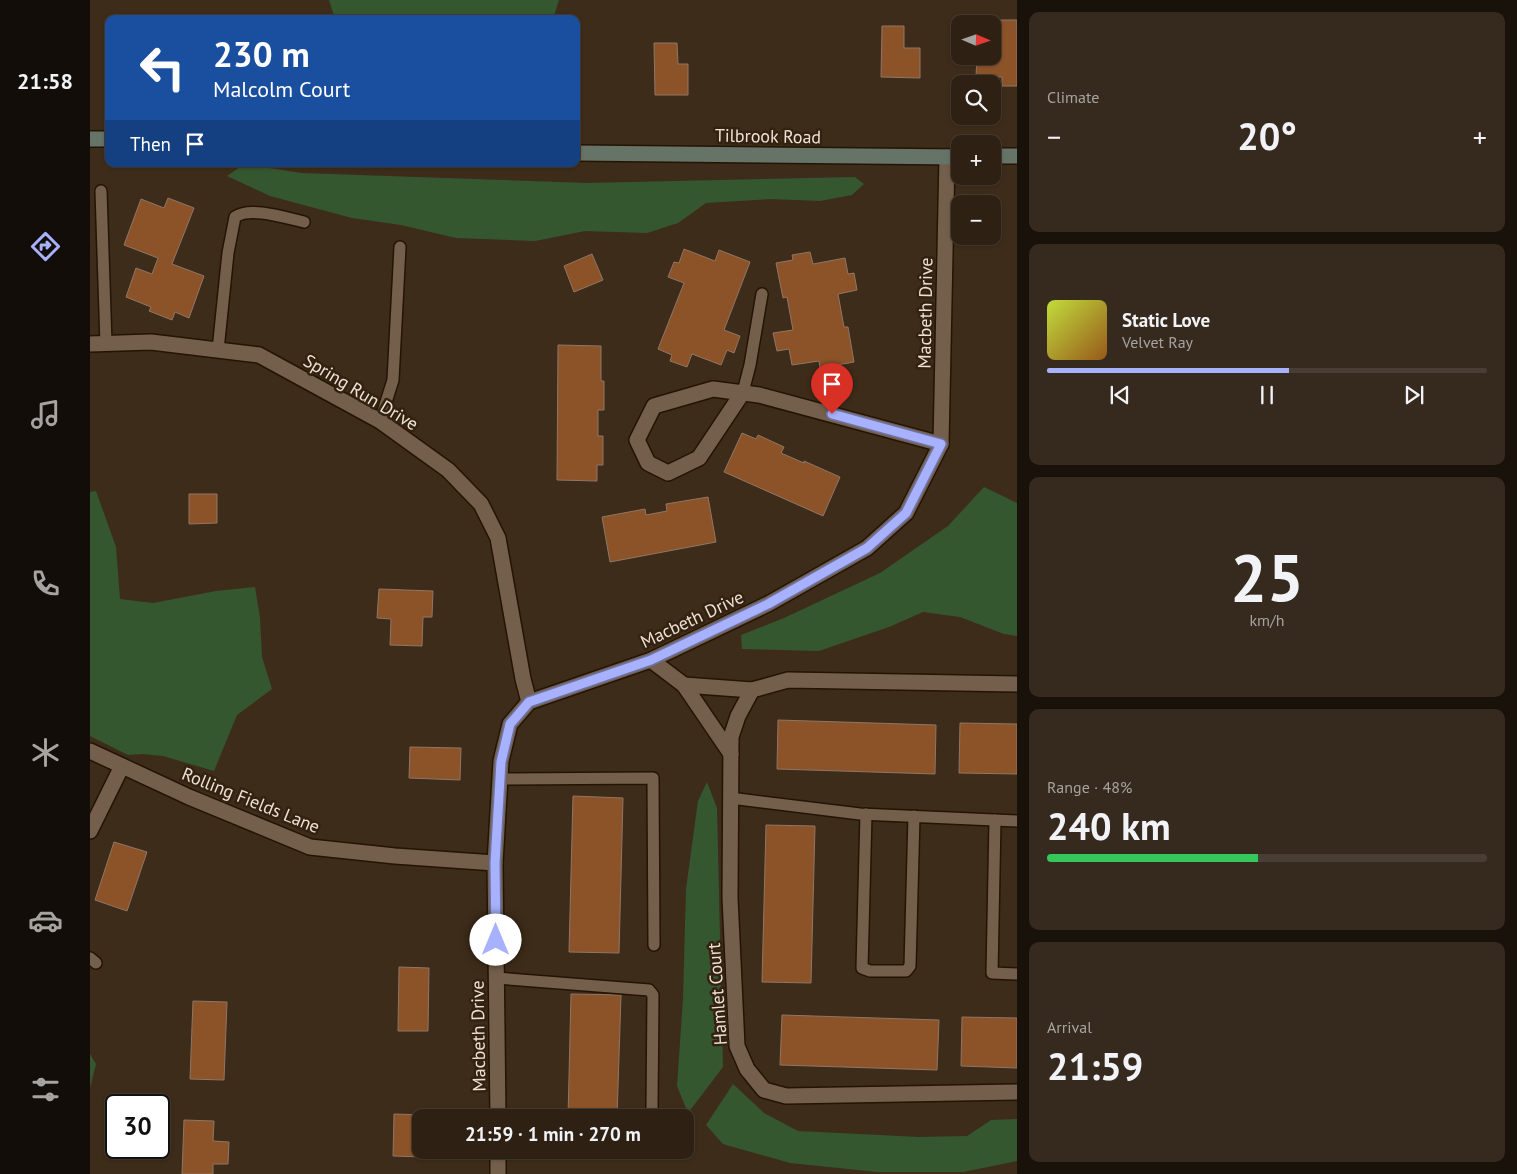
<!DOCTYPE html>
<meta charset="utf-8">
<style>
:root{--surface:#2e2114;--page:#36291d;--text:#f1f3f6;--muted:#a7a3a0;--line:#493e34;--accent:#a7b1fc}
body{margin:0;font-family:"PT Sans",sans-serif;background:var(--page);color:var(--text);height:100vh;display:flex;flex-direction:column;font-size:19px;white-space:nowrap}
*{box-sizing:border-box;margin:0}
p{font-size:16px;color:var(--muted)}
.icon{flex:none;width:28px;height:28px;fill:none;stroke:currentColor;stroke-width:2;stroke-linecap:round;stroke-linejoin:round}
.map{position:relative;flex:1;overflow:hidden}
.drawer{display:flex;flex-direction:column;gap:12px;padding:12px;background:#19120b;width:500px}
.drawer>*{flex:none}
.hud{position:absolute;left:15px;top:15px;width:475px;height:152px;border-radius:10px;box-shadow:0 1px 4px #0004,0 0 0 1px var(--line);background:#1a4fa0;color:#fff;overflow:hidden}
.needle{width:32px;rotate:92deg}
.fabs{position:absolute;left:861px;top:15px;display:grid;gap:10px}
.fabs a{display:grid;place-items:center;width:50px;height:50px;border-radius:10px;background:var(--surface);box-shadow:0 1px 4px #0004,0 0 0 1px var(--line);font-size:25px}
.speed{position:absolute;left:15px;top:1094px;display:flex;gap:10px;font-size:25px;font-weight:700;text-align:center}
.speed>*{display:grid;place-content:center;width:65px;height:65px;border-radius:50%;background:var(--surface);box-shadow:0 1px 4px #0004,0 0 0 1px var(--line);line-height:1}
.speed .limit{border:2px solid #111;border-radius:8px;background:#fff;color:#111}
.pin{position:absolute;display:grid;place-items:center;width:42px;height:42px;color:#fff;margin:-51px -21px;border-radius:50% 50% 50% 0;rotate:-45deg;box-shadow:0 0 5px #0007}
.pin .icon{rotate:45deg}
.me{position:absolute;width:55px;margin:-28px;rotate:0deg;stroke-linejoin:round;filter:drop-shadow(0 0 4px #0008)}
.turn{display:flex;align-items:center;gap:18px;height:105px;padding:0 25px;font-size:22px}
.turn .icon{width:65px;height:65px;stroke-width:2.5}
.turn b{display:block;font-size:35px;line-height:42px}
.then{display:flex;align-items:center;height:48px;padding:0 25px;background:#0003;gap:10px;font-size:19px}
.big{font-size:38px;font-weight:800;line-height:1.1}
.drawer .widget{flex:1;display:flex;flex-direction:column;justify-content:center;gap:8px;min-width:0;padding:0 18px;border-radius:10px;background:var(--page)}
.drawer .dial{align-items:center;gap:0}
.dial b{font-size:65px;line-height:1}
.song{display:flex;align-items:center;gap:15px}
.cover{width:60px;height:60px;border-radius:8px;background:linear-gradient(135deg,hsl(70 70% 55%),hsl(30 70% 35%))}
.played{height:5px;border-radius:2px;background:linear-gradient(90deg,var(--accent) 55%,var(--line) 55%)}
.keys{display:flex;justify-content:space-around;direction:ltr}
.heat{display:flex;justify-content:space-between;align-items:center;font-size:28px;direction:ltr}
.charge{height:8px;border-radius:4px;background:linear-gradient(90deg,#34c759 48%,var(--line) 0)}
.trip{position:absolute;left:322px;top:1109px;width:282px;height:50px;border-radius:10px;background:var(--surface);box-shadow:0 1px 4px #0004,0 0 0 1px var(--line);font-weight:800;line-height:50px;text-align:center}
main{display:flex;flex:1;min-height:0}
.dock{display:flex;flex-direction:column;width:90px;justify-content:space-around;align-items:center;background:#120d08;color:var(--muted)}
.dock .icon{width:35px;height:35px}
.dock .on{color:var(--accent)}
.dock b{font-size:22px;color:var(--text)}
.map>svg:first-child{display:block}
</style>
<main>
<nav class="dock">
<b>21:58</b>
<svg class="icon on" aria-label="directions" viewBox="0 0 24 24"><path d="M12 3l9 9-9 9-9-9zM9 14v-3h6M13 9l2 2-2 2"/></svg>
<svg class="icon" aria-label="music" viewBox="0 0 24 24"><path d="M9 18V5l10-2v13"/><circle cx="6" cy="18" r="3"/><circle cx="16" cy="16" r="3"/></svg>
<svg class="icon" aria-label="phone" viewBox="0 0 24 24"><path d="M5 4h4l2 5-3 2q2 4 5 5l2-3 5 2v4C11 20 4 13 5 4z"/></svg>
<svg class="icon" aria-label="climate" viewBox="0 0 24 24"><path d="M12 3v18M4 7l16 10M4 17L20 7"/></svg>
<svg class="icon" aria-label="car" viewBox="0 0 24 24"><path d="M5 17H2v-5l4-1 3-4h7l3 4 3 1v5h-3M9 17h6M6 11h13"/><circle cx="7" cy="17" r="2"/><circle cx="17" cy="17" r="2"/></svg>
<svg class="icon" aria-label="filters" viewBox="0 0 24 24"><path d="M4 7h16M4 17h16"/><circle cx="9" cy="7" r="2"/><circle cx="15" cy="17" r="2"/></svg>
</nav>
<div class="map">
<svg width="927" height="1174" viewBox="0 0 927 1174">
<rect width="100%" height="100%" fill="#3e2c1a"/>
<!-- green -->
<g fill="#35572f">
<path d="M239,0H469L463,19H245Z"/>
<path d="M154,164L211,173L496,183L765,177L774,184L762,195L730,201L680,199L616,203L588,223L557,233L495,231L445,241L366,238L311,225L262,218L180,196L137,176Z"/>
<path d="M894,487L927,503V636L914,634L870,617L833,612L799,627L729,651L652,649L651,635L694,618L790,573L858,526Z"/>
<path d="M6,491L26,547L30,599L63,603L126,591L165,587L170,617L172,657L182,689L147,715L124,771L73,756L53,754L38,755L0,736V492Z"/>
<path d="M617,782L627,808L633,1067L598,1113L587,1086L593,999L596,889L608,801Z"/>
<path d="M0,1054L6,1064L0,1088Z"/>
<path d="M643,1084L674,1113L708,1131L829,1137L877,1136L901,1120L927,1119V1161L873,1172H787L700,1163L633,1144L616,1125Z"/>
</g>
<!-- building -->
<g fill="#8c5329" stroke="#8f7666">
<path d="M908,20H927V86H912V77H886L887,56H902V41H908Z"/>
<path d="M792,26H814V48H830V78L791,77Z"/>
<path d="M564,43H587L588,64H598V95H565Z"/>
<path d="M78,198L104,208L82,264L114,276L99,318L85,312L82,320L59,311L61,307L36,297L46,268L62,274L68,258L34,245L51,199L74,208Z"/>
<path d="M594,249L625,261L629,250L660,262L634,330L650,336L644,353L637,350L631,365L602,354L597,367L580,361L582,355L568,349L594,283L578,277L584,262L589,263Z"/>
<path d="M720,252L723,264L755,258L758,274L764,273L767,290L748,294L754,327H758L764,362L747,365L748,372L731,375L729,361L702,365L699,349L687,351L683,333L703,330L697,297L693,298L686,263L703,260L702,255Z"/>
<path d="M502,254L513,280L484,292L474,266Z"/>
<path d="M468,345L511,346V381H514V410H508V436H513V465H507V481L467,480Z"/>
<path d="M652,433L666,439L668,435L694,447L691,453L714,463V461L750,477L733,516L634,472Z"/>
<path d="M99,494H127V523L99,524Z"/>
<path d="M618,497L626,542L520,562L512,517L555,509L556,515L577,511L576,504Z"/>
<path d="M289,589L343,591L342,617H333L332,646L300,645L301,619L287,618Z"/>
<path d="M688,720L846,725L845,774L687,769Z"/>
<path d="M870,723L927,724V774L869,773Z"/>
<path d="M320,747L371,748L370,780L319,778Z"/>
<path d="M483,796L533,798L529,953L479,952Z"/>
<path d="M676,825L725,826L721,983L672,982Z"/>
<path d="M24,842L57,852L37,911L5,900Z"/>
<path d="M309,967L339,968L338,1031H308Z"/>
<path d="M481,994L531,995L527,1118H478Z"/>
<path d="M103,1001L137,1002L134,1080L100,1079Z"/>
<path d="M692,1015L849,1020L847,1070L690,1065Z"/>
<path d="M872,1017L927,1018V1068L871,1066Z"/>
<path d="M304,1114L335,1115V1118H331V1150H333V1157L303,1156Z"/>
<path d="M94,1120L124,1121L123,1141L139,1142L138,1164H123V1174H92Z"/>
</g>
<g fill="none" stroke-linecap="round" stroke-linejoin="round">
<!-- lane casing -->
<g stroke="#241404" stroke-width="14">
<g id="lane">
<path d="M11,191L16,344"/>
<path d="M128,350L138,253L145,217C160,206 196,218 214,222"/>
<path d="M653,392L660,365L672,294"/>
<path d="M290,421L303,380L310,247"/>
<path d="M410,779L563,778L564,945"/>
<path d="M640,798L770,814L927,821"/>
<path d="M776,814L772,968L780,971H816L820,966L824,816"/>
<path d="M905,820L902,973L927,974"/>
<path d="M0,958L6,963"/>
<path d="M406,978L559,990L563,995L562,1108"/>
</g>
</g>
<!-- street casing -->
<g stroke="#241404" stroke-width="18">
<g id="street">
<path d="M0,344L61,342L169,355L290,421L358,470L391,504L408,538L433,679L439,702"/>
<path d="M653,392L609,458L578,473L558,463L547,440L564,406L623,389L669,395L851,444"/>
<path d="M561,660L594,685L641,754"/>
<path d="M927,684L698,680L662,690L648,716L641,737L640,898L647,1046L657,1069L674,1090L696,1096L927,1092"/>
<path d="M594,685L662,690"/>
<path d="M0,751L99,797L220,847L305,856L405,863"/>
<path d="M0,831L32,766"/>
<path d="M408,1118L405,863L411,761L420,724L439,702L561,660L678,604L777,548L816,513L851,444L857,157"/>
<path d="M408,1150V1174"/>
</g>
</g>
<!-- secondary casing -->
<g stroke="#241404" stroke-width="18">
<g id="secondary">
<path d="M0,139H19"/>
<path d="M486,153L870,157"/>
<path d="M902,156H927"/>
</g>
</g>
<!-- lane -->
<use href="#lane" stroke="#745f4c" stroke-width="11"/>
<!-- street -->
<use href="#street" stroke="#745f4c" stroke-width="15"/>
<!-- secondary -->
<use href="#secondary" stroke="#667367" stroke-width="15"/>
</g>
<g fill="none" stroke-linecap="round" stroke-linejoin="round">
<!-- route casing -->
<g stroke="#6d73a4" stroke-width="12">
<path id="route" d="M406,940L405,863L411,762L420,724L439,702L561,660L678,604L777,548L816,513L851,444L742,414"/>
</g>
<!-- route -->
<use href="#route" stroke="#a7b1fc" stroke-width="9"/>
</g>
<g text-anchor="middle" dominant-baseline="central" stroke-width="5" stroke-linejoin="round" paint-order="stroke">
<!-- street labels -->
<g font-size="18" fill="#ede1d6" stroke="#332210">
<text transform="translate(678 136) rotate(1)">Tilbrook Road</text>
<text transform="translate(835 313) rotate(-89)">Macbeth Drive</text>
<text transform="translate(271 392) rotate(31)">Spring Run Drive</text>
<text transform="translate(602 619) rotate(-25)">Macbeth Drive</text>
<text transform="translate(161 800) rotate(22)">Rolling Fields Lane</text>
<text transform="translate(627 994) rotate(-94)">Hamlet Court</text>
<text transform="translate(388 1036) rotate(-91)">Macbeth Drive</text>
</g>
</g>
</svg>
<div class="fabs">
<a><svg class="needle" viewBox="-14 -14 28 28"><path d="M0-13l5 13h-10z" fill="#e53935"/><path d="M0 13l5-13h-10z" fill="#a7a3a0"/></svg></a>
<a><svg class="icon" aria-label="search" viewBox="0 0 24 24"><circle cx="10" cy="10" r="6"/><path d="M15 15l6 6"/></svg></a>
<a>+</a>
<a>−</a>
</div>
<div class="speed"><div class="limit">30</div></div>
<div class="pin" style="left:742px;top:414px;background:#d93025"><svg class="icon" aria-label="arrive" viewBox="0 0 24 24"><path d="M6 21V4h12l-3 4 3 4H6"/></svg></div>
<svg class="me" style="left:406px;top:940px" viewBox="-20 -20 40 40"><circle r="19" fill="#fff"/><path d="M0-13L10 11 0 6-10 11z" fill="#a7b1fc"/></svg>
<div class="trip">21:59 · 1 min · 270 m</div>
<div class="hud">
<div class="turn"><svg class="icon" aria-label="left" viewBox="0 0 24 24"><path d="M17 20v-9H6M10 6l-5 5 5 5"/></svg><div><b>230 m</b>Malcolm Court</div></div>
<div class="then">Then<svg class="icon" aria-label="arrive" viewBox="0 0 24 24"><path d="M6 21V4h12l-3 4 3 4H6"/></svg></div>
</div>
</div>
<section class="drawer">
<div class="widget"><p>Climate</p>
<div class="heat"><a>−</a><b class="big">20°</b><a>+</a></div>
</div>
<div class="widget">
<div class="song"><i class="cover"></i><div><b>Static Love</b><p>Velvet Ray</p></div></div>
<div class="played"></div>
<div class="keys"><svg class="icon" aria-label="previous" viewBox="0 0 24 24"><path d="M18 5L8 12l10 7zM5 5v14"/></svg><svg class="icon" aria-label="pause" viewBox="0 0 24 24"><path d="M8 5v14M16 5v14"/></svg><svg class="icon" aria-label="next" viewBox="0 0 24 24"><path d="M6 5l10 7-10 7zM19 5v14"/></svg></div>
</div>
<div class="widget dial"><b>25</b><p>km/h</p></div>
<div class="widget"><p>Range · 48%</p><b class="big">240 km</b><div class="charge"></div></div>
<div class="widget"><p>Arrival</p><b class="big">21:59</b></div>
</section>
</main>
